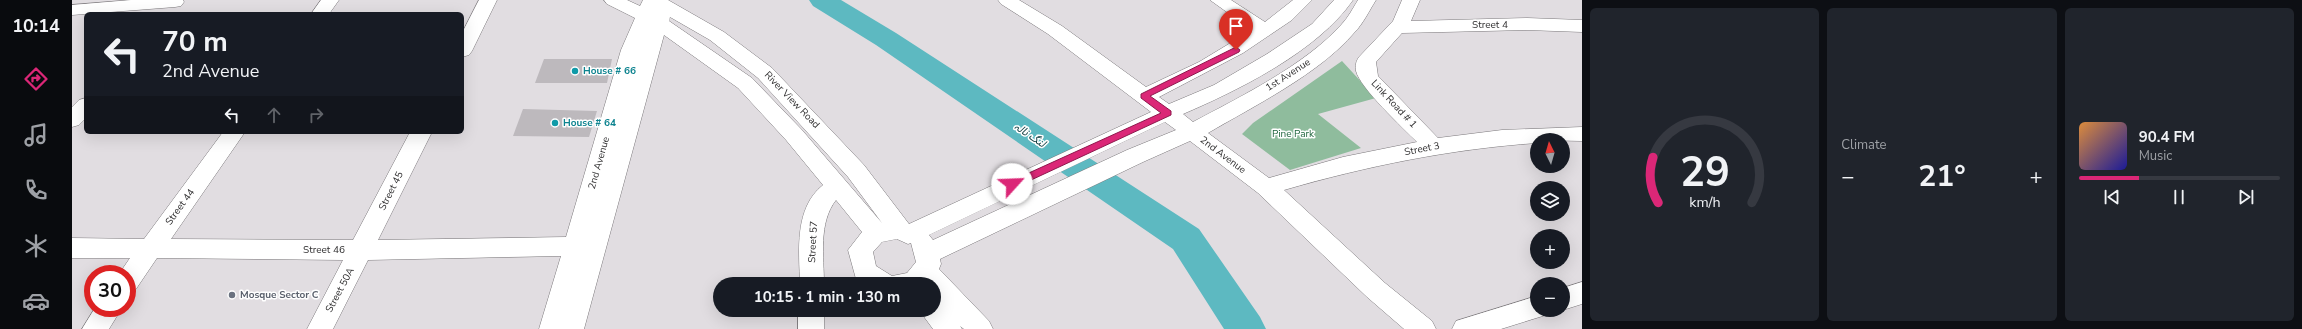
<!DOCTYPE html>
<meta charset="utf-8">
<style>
:root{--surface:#171b24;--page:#20242c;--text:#f1f3f6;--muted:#9ea1a6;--line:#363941;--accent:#db2777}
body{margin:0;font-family:"Nunito Sans","Noto Sans Arabic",sans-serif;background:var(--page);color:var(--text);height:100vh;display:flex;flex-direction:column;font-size:15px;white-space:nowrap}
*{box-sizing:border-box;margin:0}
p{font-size:13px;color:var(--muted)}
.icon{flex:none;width:22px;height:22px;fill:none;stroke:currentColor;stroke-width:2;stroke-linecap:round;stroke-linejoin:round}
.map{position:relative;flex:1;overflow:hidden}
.details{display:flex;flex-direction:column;gap:8px;padding:8px;background:#0d0f14;width:720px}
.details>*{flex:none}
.banner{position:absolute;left:12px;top:12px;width:380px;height:122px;border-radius:6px;box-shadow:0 4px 16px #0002;background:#171b24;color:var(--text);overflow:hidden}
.needle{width:26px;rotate:355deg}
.fabs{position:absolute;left:1458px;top:133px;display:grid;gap:8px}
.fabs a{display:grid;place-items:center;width:40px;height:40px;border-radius:50%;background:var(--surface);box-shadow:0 4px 16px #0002;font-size:20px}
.speed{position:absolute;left:12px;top:265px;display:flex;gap:8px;font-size:20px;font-weight:700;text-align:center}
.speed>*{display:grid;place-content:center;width:52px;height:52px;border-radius:50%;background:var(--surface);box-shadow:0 4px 16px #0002;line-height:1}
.speed .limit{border:6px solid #d22;background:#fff;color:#111}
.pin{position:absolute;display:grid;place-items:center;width:34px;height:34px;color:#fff;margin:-41px -17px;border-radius:50% 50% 50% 0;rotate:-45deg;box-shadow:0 0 4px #0007}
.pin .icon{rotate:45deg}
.me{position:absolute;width:44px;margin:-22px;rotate:65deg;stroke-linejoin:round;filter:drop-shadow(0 0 3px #0008)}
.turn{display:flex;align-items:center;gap:14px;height:84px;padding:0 12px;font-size:18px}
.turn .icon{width:52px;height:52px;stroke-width:2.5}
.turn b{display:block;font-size:28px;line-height:34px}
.lanes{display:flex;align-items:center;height:38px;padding:0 12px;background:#0003;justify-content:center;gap:20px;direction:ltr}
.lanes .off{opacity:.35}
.big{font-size:30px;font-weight:700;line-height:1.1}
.details .widget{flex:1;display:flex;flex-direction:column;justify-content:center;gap:6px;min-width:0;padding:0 14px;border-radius:6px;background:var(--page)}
.details .dial{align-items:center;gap:0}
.dial svg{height:104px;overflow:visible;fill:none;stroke:var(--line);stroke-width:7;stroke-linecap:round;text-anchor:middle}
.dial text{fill:var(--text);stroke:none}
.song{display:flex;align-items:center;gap:12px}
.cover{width:48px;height:48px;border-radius:6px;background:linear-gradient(135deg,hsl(30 70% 55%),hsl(240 70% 35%))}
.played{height:4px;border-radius:2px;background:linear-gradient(90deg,var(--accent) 30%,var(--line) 30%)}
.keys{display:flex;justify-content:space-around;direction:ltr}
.heat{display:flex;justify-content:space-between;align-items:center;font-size:22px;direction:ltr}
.details .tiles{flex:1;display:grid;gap:8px;grid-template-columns:repeat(3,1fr)}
.trip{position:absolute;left:641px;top:277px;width:228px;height:40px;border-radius:20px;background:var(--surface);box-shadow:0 4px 16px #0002;font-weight:700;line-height:40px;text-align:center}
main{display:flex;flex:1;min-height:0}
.menu{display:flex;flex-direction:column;width:72px;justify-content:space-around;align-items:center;background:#090b0e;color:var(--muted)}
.menu .icon{width:28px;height:28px}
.menu .selected{color:var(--accent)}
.menu b{font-size:18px;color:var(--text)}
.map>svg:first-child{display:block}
</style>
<main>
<nav class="menu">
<b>10:14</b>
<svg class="icon selected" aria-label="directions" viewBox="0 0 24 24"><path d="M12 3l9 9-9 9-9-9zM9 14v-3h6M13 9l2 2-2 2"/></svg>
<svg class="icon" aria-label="music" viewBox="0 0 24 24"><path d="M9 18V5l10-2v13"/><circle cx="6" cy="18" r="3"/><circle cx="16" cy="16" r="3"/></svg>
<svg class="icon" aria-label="phone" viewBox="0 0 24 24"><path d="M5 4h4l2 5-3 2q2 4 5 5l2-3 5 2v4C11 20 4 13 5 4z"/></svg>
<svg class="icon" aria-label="climate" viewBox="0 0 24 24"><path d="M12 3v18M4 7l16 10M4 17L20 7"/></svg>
<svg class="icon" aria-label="car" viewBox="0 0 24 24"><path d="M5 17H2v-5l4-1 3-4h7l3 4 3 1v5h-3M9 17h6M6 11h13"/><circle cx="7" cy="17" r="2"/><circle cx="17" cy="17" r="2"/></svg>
</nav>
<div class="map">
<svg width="1510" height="329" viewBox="0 0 1510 329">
<rect width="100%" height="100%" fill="#e1dde1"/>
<!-- green -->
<path fill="#8fbc9d" d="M1270,61L1304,98L1246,114L1289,148L1218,170L1170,134L1181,123Z"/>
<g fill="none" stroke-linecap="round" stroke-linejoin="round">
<!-- river -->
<path fill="#5db9c1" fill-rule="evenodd" d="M737,0H769L824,33L1127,229L1188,317L1194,329H1152L1101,249L804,45L741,6Z"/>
</g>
<!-- building -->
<g fill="#bdb9bd">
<path d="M472,59H540L535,83H463Z"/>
<path d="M451,109L525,111L517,137L441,136Z"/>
</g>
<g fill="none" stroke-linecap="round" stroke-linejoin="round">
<!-- minor casing -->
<g stroke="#7b787b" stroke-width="1">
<g id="minor">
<path d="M59,0H111L112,2L109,6L103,7L0,15V5Z"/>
<path d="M249,0H267L257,14H239Z"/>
<path d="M407,0H425L400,51L397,55L390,57V33Z"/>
<path d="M532,0H555L568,6L571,0H596L652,32L700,68L792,165L837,224L1079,112L976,34L929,4L926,0H947L990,26L1074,87L1127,62L1180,30L1138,0H1159L1193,22L1221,0H1240L1220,20L1171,53L1087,97L1097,104L1142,85L1195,54L1240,24L1262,0H1281C1246,51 1167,90 1111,114L1121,122C1168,97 1233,65 1269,25C1276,18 1281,8 1286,0H1304C1297,11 1291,24 1282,33C1247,74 1182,106 1136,133L1197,178L1271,157L1345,142C1331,128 1288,88 1284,71C1283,66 1284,61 1287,57L1321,21L1330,0H1348L1339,21L1455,18L1510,20V32L1455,30L1330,33L1304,62L1306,76L1366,138L1430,130L1510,127V141L1465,140V143C1379,149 1295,166 1212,190L1313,283L1360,321L1364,329H1332L1295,297L1186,193L1118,141L1071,162L868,259L869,264L867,269L917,321L921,329H892L888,326L890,329H861L847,310H862V300L867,301L862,296V284H792L784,279L776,250L790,232L764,200C746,223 752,257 752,284H728C727,251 722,208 751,185L714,140L666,88L592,35L512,329H467L489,256L296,260L261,329H235L271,260L85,258L64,289L55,292V274H47L58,258H0V238L72,239L151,132H173L99,239L281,240L338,132H360L306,240L494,237L549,50L563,18L535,4ZM598,17L638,40L686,78L776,177L810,223L730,130L680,78L597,21ZM1093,122L1104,130L1055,150L861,240L857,235ZM825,239L836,244L839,243L844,262L835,273L820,276L804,266L801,252L810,242Z"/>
<path d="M14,98V118L7,125L0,127V107L7,100Z"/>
<path d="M1510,282V304L1491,310V288Z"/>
<path d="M1465,296V310H1476L1474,315L1429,329H1380L1384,321Z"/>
<path d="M23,308H50L37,329H10Z"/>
<rect x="726" y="310" width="26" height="19"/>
</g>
</g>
<!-- minor -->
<use href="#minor" fill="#fff" fill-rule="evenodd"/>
</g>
<!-- route -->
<path fill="#db2777" stroke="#8e194d" d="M1164,47L1168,50L1167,52L1078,96L1099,111V115L944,187H937V182L1089,113L1069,98V94Z"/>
<!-- markers -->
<g fill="#0f9aa8" stroke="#fff" stroke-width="1.5">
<circle cx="503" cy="71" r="4"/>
<circle cx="483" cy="123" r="4"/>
</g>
<circle fill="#6b7280" stroke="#fff" stroke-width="1.5" cx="160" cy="295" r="4"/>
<g text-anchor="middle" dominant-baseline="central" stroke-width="3" stroke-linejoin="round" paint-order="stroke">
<!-- street labels -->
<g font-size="10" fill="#2f2e2f" stroke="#fff">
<text x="1418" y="25">Street 4</text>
<text transform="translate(1216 75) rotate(-33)">1st Avenue</text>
<text transform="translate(720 100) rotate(46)">River View Road</text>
<text transform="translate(1322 104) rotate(47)">Link Road # 1</text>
<text transform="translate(1350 149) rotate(-11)">Street 3</text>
<text transform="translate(1151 155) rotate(37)">2nd Avenue</text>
<text transform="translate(527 163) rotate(-74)">2nd Avenue</text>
<text transform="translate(319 191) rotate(-63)">Street 45</text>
<text transform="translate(108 207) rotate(-54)">Street 44</text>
<text transform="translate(741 242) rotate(-87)">Street 57</text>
<text x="252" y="250">Street 46</text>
<text transform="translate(268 290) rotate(-62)">Street 50A</text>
</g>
<!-- culture labels -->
<g font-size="10" font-weight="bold" fill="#0d838f" stroke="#fff" text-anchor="start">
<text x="511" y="71">House # 66</text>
<text x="491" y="123">House # 64</text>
</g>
<!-- park labels -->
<g font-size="10" fill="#1e643c" stroke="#fff">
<text x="1221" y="134">Pine Park</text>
</g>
<!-- worship labels -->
<g font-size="10" font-weight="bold" fill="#5b616d" stroke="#fff" text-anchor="start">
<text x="168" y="295">Mosque Sector C</text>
</g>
<!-- water labels -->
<g font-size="11" font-style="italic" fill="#0c393d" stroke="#fff">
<text transform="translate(958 135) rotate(34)">لنگ نالہ</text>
</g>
</g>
</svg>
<div class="fabs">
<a><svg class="needle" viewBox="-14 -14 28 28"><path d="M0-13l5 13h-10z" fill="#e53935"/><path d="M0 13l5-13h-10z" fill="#9ea1a6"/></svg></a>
<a><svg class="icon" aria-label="layers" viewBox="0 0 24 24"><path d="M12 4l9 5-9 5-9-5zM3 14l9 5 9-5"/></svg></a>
<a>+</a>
<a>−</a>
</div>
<div class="speed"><div class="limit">30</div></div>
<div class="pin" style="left:1164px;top:50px;background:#d93025"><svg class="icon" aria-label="arrive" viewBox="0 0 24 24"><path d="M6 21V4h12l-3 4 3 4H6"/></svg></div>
<svg class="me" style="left:940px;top:184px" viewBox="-20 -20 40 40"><circle r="19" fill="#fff"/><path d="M0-13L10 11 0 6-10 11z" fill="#db2777"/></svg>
<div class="trip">10:15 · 1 min · 130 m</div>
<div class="banner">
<div class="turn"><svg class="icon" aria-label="left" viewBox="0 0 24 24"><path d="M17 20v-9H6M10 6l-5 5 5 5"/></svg><div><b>70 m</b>2nd Avenue</div></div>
<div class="lanes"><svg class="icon" aria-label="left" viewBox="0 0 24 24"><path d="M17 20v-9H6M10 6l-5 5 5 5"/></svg><svg class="icon off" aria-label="ahead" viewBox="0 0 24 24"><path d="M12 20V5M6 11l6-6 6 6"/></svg><svg class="icon off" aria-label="right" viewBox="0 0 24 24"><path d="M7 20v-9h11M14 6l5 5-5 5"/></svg></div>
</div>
</div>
<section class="details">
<div class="tiles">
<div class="widget dial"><svg viewBox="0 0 100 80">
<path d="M14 69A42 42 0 1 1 86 69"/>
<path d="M14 69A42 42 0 0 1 10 34" stroke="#db2777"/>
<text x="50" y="56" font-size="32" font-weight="700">29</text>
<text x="50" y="72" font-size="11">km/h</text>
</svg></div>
<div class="widget"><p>Climate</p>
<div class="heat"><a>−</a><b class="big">21°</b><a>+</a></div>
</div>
<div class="widget">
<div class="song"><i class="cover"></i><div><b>90.4 FM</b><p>Music</p></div></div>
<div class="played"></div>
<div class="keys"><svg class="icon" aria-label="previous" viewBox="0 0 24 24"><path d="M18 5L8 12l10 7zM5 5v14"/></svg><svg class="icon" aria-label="pause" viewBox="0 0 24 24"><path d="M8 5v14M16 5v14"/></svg><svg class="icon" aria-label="next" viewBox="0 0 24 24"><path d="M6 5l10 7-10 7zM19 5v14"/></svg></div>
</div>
</div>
</section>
</main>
